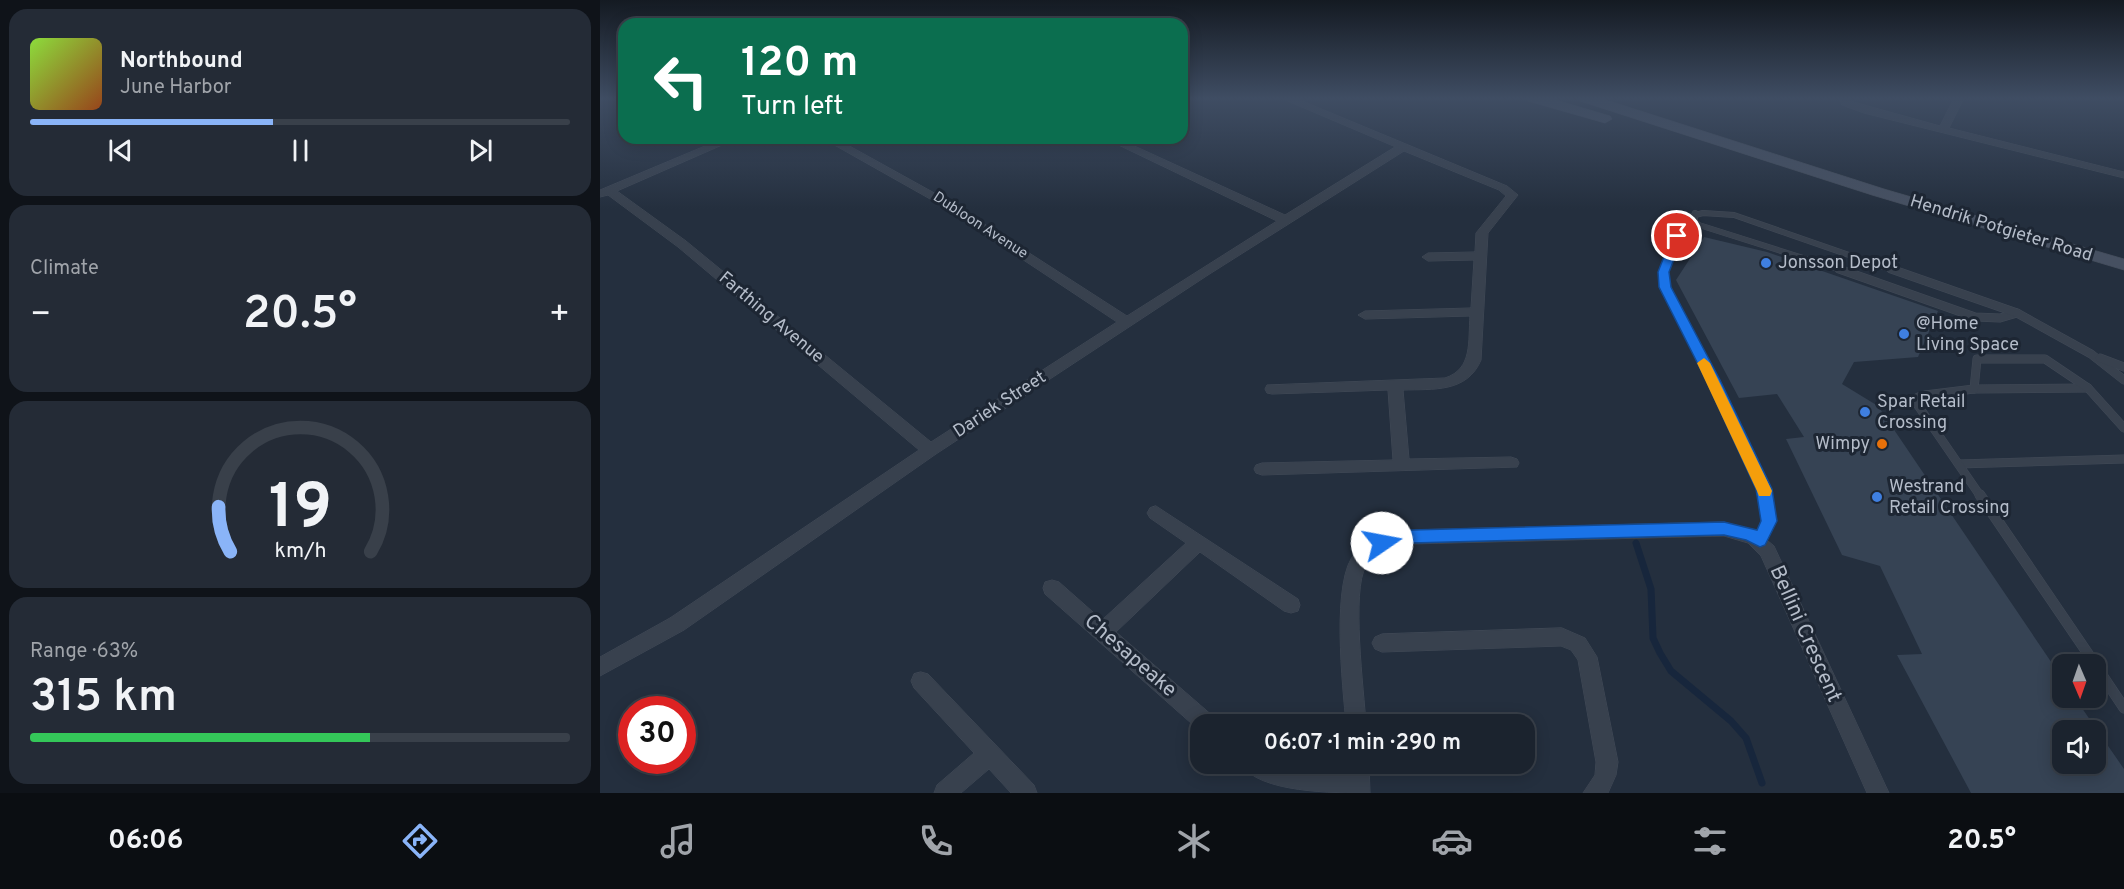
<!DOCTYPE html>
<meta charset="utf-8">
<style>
:root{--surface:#1b232e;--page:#242b36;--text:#f1f3f6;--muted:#a0a4aa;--line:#39404a;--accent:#8ab4f8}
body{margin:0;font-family:Overpass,sans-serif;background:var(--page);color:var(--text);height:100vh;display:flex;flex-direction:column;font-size:22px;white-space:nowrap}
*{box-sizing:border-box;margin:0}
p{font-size:20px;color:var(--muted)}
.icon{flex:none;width:33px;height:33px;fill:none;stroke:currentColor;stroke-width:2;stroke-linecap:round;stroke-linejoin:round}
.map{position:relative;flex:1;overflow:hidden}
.drawer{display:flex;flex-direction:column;gap:9px;padding:9px;background:#0f1319;width:600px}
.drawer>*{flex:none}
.top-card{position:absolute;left:18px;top:18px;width:570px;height:126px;border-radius:18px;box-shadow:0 3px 15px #0003,0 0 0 2px var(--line);background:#0b6e4f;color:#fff;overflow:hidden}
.needle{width:39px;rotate:178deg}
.controls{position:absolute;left:1452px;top:654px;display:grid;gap:12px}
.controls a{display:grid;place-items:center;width:54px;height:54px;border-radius:12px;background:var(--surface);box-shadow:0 3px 15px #0003,0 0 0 2px var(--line);font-size:30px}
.speed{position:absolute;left:18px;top:696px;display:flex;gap:12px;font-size:30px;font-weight:700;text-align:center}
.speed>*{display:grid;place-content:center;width:78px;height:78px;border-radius:50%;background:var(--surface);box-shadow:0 3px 15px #0003,0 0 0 2px var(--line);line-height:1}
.speed .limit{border:9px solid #d22;background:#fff;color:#111}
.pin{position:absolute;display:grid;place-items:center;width:51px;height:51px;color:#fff;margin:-26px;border:3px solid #fff;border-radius:50%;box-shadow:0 2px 6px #0007}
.me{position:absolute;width:66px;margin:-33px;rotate:78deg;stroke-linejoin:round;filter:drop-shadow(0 0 4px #0008)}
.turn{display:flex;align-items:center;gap:21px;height:126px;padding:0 24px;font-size:27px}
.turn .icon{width:78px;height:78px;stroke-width:2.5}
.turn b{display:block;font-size:42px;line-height:51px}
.big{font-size:45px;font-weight:600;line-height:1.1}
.drawer .widget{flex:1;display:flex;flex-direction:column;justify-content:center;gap:9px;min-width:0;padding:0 21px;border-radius:18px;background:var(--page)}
.drawer .dial{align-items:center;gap:0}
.dial svg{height:156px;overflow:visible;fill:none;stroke:var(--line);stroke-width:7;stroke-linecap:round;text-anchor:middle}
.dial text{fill:var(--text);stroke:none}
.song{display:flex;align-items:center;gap:18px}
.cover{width:72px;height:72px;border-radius:9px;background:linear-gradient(135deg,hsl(90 70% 55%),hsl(20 70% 35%))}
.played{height:6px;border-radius:3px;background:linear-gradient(90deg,var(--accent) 45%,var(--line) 45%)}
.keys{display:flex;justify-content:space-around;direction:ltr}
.heat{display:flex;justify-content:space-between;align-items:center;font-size:33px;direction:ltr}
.charge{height:9px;border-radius:4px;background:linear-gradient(90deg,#34c759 63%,var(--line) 0)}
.trip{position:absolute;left:590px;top:714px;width:345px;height:60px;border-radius:18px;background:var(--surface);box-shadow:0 3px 15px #0003,0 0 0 2px var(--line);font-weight:600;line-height:60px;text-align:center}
.tab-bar{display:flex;height:96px;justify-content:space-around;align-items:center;background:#0b0e12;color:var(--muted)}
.tab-bar .icon{width:42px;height:42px}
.tab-bar .selected{color:var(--accent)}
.tab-bar b{font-size:27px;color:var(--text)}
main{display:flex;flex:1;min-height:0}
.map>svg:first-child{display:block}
</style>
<main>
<section class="drawer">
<div class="widget">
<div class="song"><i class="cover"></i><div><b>Northbound</b><p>June Harbor</p></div></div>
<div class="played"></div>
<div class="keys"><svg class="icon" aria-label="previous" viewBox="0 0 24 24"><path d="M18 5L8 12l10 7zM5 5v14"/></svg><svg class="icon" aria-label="pause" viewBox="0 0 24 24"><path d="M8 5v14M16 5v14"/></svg><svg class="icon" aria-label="next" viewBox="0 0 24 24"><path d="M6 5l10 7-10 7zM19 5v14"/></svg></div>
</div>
<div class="widget"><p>Climate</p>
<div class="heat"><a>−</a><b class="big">20.5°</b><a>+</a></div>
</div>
<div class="widget dial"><svg viewBox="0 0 100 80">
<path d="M14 69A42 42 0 1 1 86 69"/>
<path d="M14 69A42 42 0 0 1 8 46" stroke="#8ab4f8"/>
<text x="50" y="56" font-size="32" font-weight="700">19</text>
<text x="50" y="72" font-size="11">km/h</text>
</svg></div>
<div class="widget"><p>Range · 63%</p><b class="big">315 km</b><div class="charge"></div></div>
</section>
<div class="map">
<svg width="1524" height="793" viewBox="0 0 1524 793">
<rect width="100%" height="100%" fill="#242f3e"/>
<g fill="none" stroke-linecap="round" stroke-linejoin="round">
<!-- stream -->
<path stroke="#17263c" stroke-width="7" d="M1036,543L1051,589L1053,638L1060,653L1071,671L1131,721L1146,738L1162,783"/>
</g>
<!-- building -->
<path fill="#364354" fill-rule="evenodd" d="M1104,237L1167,252L1338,311L1318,357L1254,362L1242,384L1278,406L1462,678V698H1475L1524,769V793H1371L1297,655L1322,654L1280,566L1242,555L1186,439L1204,437L1177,394L1139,398L1076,280ZM1462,730H1496V764H1462Z"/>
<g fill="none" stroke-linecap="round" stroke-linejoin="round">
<!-- service-far2 casing -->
<g stroke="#414a57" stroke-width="6">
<g id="service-far2">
<path d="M1095,213V222L1099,225L1244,271"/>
<path d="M1063,271L1084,218L1103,213L1134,215L1295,271"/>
</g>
</g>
<!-- service-far1 casing -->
<g stroke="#414a57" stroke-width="9">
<g id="service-far1">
<path d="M1064,269L1065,287L1113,380L1166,497"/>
<path d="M1239,269L1375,317L1400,318L1417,313"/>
<path d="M1291,269L1417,313L1491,354L1524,380"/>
<path d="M1500,358L1524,367"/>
<path d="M1374,389L1488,388"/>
<path d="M1359,464L1524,459"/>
<path d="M1381,497L1317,404L1318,397L1325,395L1374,389L1377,359H1445L1488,388L1524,428"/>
</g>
</g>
<!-- service casing -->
<g stroke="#414a57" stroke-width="11">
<g id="service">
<path d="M1380,495L1495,664"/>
<path d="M1160,540L1168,515L1166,495"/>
<path d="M1496,666L1524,708"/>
</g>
</g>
<!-- minor casing -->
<g stroke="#414a57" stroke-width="1">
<g id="minor">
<path d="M681,98H695L907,186L918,195L888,233L881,360C867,393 833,389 803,390L809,459L911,457L917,459L919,463L917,467L662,475L656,473L654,469L656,465L662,463L793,460L788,390L672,394L667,393L665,389L667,385L845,378C873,369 868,341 870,316L765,319L758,315L765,311L871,308L874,260L828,261L822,257L828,253L875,252L876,233L906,196L899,190L804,151L608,275L336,454L84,630L0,676V657L70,618L319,450L78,247L8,195L0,197V190L124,138H138L17,191L86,241L331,442L517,322L339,204L222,138H235L347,200L527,316L677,221L504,138H517L685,215L795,147Z"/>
<path d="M1240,98H1250V101L1340,126L1354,98H1364L1349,128L1524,172V178L1264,113L1242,105Z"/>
<path d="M556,506L698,599L700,605L698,611L691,613L684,611L600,552L516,632L614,717L617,724H600V731L445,594L443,588L445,582L452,580L459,582L502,620L586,543L550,518L547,513L550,508Z"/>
<path d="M1124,522L1155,530L1174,546L1289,793H1267L1161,556L1148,543L1124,536L811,544C796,547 775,551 766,566C751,590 764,692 766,724H746C743,688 730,578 756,552C770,538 792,534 811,530Z"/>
<path d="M962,628L985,638L997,657L1018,762L1016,775L1008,793H983L995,775L996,762L978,660L971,650L961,646L782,652L775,649L772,643L775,637L782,634Z"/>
<path d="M321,672L328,674L434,785L437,793H411L389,769L361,793H334L337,785L374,753L314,688L311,681L314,674Z"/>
<path d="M641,764H669L678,770L690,774L747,772V764H769L770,793C734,793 658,793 641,764Z"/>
</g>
</g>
<!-- secondary casing -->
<g stroke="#414a57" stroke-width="1">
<g id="secondary">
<path d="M926,98H949L1010,116L1012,119L1005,123L928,101Z"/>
<path d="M978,98H1000L1284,189L1524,259V270L1272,195L980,101Z"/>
</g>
</g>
<!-- service-far2 -->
<use href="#service-far2" stroke="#38414e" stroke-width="5"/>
<!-- service-far1 -->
<use href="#service-far1" stroke="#38414e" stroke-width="8"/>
<!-- service -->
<use href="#service" stroke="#38414e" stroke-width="10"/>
<!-- minor -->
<use href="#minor" fill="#38414e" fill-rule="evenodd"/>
<!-- secondary -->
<use href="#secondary" fill="#465061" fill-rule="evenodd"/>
</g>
<!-- sky -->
<linearGradient id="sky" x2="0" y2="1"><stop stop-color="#141a22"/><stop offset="0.47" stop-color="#3f4d63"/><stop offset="1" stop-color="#3f4d63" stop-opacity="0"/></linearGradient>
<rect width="1524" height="209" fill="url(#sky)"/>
<!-- route -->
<path fill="#1a73e8" stroke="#114b97" stroke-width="1.5" d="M1077,233L1083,236L1069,272L1071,287L1120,380L1172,489L1177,521L1165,545L1160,547L1146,540L1124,535L811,543L782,550L776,548L774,543L776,539L811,530L1124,522L1157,530L1161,521L1156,489L1106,380L1059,287L1058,272L1072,236Z"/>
<!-- slow -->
<path fill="#f59e0b" d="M1104,358L1110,363L1172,491L1170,496H1159L1157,491L1097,363Z"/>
<!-- markers -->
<g fill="#3f7fe0" stroke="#1d2633" stroke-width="2">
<circle cx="1166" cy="263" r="6"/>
<circle cx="1304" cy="334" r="6"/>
<circle cx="1265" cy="412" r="6"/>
<circle cx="1277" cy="497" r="6"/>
</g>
<circle fill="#e8710a" stroke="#1d2633" stroke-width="2" cx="1282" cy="444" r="6"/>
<g text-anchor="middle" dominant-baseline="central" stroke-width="6" stroke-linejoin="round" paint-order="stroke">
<!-- far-street labels -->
<g font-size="15" fill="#b4bcc9" stroke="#1d2633">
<text transform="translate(380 226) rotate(33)">Dubloon Avenue</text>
</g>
<!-- street labels -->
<g font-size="18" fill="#b4bcc9" stroke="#1d2633">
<text transform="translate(1401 229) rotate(17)">Hendrik Potgieter Road</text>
<text transform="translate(171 318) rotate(40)">Farthing Avenue</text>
<text transform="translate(400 405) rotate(-33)">Dariek Street</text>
</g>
<!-- poi labels -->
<g font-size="18" fill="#b4bcc9" stroke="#1d2633" text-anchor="start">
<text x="1178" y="263">Jonsson Depot</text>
<text x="1316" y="324">@Home<tspan x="1316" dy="21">Living Space</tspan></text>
<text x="1277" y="402">Spar Retail<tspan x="1277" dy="21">Crossing</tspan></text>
<text x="1270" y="444" text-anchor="end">Wimpy</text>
<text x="1289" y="487">Westrand<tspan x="1289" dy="21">Retail Crossing</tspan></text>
</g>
<!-- near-street labels -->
<g font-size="21" fill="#b4bcc9" stroke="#1d2633">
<text transform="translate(1205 634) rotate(66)">Bellini Crescent</text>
<text transform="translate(530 656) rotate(41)">Chesapeake</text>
</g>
</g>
</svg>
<div class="controls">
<a><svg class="needle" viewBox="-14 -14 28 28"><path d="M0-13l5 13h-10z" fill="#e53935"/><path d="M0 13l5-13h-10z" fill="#a0a4aa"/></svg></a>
<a><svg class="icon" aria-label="sound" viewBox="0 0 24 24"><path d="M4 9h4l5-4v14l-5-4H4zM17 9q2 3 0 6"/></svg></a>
</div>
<div class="speed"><div class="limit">30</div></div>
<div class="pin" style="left:1077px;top:236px;background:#d93025"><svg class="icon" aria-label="arrive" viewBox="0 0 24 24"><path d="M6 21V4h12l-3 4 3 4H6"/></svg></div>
<svg class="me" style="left:782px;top:543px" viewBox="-20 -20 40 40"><circle r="19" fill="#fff"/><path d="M0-13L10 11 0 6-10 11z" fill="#1a73e8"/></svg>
<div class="trip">06:07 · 1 min · 290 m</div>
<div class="top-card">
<div class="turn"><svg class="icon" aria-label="left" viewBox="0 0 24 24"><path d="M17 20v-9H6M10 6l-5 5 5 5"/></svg><div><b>120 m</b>Turn left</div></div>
</div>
</div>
</main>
<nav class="tab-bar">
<b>06:06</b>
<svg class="icon selected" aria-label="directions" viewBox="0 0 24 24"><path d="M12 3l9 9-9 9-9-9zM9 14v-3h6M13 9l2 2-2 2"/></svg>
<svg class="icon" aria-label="music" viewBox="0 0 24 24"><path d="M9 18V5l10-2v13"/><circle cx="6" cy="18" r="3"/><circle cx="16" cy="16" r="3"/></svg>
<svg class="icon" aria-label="phone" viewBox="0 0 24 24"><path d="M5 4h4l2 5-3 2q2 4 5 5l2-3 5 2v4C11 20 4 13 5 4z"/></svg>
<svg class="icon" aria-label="climate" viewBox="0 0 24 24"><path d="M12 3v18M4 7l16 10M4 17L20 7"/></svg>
<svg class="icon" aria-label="car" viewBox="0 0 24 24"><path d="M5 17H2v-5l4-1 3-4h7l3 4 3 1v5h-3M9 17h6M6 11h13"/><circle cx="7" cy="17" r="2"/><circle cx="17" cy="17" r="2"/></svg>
<svg class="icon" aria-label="filters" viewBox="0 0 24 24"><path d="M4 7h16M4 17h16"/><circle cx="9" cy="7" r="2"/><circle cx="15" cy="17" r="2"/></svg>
<b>20.5°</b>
</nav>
